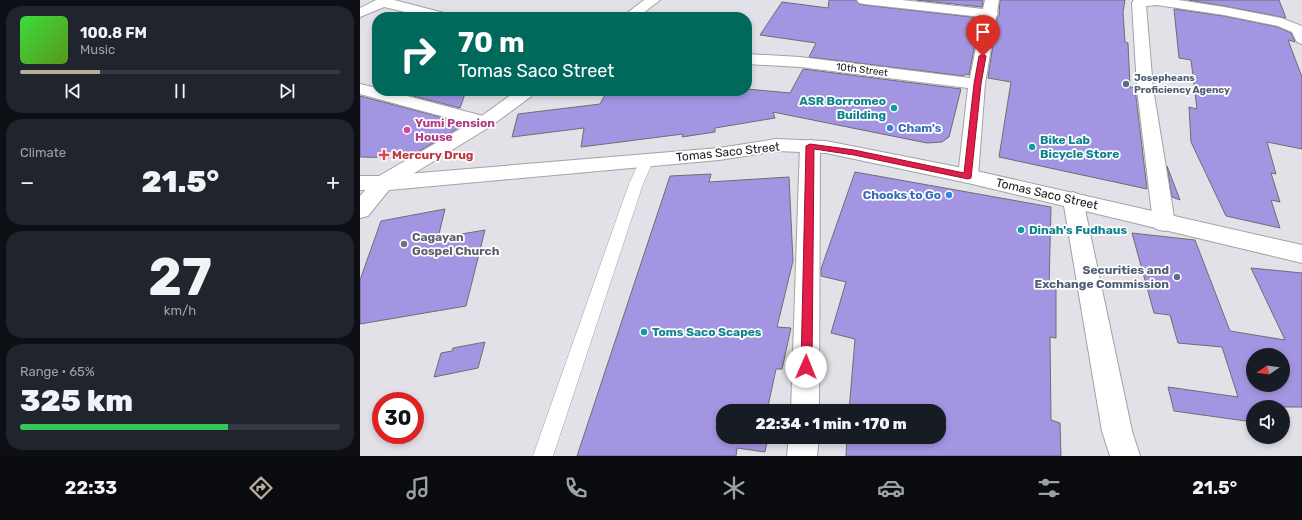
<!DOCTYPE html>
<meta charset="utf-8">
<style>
:root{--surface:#171b24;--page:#20242c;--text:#f1f3f6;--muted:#9ea1a6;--line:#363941;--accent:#b7ad9a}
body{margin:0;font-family:Rubik,sans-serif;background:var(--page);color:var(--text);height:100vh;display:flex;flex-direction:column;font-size:15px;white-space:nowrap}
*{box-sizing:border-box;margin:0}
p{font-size:13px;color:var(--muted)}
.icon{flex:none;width:22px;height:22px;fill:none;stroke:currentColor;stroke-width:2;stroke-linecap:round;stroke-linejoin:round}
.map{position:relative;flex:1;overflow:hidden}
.side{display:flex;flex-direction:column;gap:6px;padding:6px;background:#0d0f14;width:360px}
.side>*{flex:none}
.top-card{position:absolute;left:12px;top:12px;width:380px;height:84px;border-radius:16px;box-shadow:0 2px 6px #0003;background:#00695c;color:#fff;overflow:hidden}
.needle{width:26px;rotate:257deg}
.controls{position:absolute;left:886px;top:348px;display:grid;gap:8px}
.controls a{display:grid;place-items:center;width:44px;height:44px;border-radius:50%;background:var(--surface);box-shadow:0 2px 6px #0003;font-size:20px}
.speed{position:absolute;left:12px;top:392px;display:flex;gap:8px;font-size:20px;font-weight:700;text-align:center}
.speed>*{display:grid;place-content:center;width:52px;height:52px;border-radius:50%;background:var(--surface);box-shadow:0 2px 6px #0003;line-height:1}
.speed .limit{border:6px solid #d22;background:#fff;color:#111}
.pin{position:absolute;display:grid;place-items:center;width:34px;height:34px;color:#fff;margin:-41px -17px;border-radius:50% 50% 50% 0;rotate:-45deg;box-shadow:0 0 4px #0007}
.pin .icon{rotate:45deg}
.me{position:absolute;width:44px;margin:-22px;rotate:1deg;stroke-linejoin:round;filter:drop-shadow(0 0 3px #0008)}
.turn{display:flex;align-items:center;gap:14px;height:84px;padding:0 20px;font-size:18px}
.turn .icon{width:52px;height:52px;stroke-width:2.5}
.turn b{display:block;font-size:28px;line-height:34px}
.big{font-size:30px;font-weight:800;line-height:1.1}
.side .tile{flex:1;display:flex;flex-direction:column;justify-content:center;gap:6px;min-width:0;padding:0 14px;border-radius:16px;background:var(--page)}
.side .dial{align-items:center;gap:0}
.dial b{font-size:52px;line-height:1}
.song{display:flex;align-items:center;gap:12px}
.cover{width:48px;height:48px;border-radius:6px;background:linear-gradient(135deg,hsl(120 70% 55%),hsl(90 70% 35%))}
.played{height:4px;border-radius:2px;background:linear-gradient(90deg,var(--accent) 25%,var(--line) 25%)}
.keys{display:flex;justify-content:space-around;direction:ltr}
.heat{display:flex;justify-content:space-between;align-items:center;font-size:22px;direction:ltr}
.charge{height:6px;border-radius:3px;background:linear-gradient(90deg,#34c759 65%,var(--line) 0)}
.trip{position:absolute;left:356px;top:404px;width:230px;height:40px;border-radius:16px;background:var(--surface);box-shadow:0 2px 6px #0003;font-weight:800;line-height:40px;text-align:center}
.tabs{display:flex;height:64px;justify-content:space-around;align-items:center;background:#090b0e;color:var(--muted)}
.tabs .icon{width:28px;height:28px}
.tabs .selected{color:var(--accent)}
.tabs b{font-size:18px;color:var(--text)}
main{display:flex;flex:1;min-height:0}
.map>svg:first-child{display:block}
</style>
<main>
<section class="side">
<div class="tile">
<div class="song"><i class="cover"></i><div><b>100.8 FM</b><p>Music</p></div></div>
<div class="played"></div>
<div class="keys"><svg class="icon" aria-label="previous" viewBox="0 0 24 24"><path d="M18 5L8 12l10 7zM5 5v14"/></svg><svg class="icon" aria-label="pause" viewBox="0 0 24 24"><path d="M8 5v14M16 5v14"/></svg><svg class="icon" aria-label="next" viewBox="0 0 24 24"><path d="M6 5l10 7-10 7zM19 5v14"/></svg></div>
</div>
<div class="tile"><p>Climate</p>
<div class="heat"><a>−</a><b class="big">21.5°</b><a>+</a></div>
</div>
<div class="tile dial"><b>27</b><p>km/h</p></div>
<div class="tile"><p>Range · 65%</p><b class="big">325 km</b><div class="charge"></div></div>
</section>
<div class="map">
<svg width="942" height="456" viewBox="0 0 942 456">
<rect width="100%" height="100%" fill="#e1e1e7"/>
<!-- building -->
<g fill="#a495e2" stroke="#6e6d72" fill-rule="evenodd">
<path d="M469,0H496L499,4L504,5L620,18L609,75L605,74L604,76L449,57L456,43L400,35L422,2L468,8Z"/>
<path d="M556,0H623L622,7Z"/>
<path d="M640,0H765L763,12L765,42L768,43L770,87L775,88L787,189L639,157L651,82L628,78L637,18L639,15Z"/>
<path d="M828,0H919L926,18L864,6Z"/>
<path d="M814,9L864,16L918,27L931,33L935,42L928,40L942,77V149L907,142L916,174L911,173L920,202L911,200L920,228L866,216L831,142L829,107L837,109L831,60L819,58Z"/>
<path d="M443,69L601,89L589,137L582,142L567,143L413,112L415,118L355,128V132L322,137L323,134L221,147L224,128L152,137L158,114L240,104L247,91H387V89L430,93Z"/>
<path d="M34,91H106L100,108Z"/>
<path d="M0,96L88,119L82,123L96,122L105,124L48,158L0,157Z"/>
<path d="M807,166L820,200L812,197Z"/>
<path d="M495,172L691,207L689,287L696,288V338L690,337L691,420L700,423L701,456H486L487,437H579V411H489L495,339L471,333L486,282L461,276V269Z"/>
<path d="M351,174L349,182L429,177L433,261L417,327L431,328L422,369H416L407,411H363V437H408L405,452L377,448L376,456H217L310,176Z"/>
<path d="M85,209L78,238L125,230L106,306L0,324V280L21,221Z"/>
<path d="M772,233L835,240L870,331L925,340L891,268L942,273V407H893V422L814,411L808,387L878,397L862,347L818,343L810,315L794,313ZM893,355H923V385H893Z"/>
<path d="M125,342L118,368L74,377L81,353L92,351L93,348Z"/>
</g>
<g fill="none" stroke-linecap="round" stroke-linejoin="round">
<!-- service casing -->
<g stroke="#a2a2a7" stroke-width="1">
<path id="service" d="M286,157L291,158L293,161L283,184L193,456H173L269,184L281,158Z"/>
</g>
<!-- minor casing -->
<g stroke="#a2a2a7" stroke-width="2">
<g id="minor">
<path d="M16,0H34L88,14L90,17H66L24,7L0,17V8Z"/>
<path d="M497,0H542L623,9L625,0H639L637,12L638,14L636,17L625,84L618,176L615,181L608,183L601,181L598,176L608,88L440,67L387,64V54L440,57L610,78L622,17L504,4L499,3Z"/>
<path d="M774,0H818L864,7L921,18L942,26V44L937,42L932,32L918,26L864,15L797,5L786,6L793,88L815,223L812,229L804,231L796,229L793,223L777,88L772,3Z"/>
<path d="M0,84L17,88V91H28L131,118L134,122L131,126L125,128L0,94Z"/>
<path d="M450,140L457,142L460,146L459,411H431L440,146L443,142Z"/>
<path d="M713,192L720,195L723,200L772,431L780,456H750L742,431L703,200L706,195Z"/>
<path d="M429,437H459L457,456H427Z"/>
</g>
</g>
<!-- tertiary casing -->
<g stroke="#a2a2a7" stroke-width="2">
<g id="tertiary">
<path d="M284,0H300L278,17H262Z"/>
<path d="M156,91H176L173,95L131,126L30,188L23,190H0V176H19L119,118Z"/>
</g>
</g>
<!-- secondary casing -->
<g stroke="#a2a2a7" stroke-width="2">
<path id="secondary" d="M416,139L466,141L608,169L942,245V263L608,183L466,153L416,151L359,160L29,190L8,216L0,218V196L16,178L23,176L359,148Z"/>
</g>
<!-- service -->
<use href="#service" fill="#fff" fill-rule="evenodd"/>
<!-- minor -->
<use href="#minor" fill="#fff" fill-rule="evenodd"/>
<!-- tertiary -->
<use href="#tertiary" fill="#fff" fill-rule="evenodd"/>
<!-- secondary -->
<use href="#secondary" fill="#fff" fill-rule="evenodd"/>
</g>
<!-- route -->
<path fill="#e11d48" stroke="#92132f" d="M623,54L626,56L621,84L611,178L608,179L494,155L454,149L452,367L450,370L446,372L442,370L441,367L446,146L450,144L494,150L604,173L614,84L619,56Z"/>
<!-- markers -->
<g fill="#5c6f8a" stroke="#fff" stroke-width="1.5">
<circle cx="766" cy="84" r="4"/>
<circle cx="817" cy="277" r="4"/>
</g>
<g fill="#0f9aa8" stroke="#fff" stroke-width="1.5">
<circle cx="534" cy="108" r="4"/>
<circle cx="672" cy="147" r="4"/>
<circle cx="661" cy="230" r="4"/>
<circle cx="284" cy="332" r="4"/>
</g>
<g fill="#3f7fe0" stroke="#fff" stroke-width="1.5">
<circle cx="530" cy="128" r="4"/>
<circle cx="589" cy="195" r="4"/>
</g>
<circle fill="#d1479c" stroke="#fff" stroke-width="1.5" cx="47" cy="130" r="4"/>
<path fill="#e0444e" stroke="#fff" stroke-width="1.5" d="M22 149h4v4h4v4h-4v4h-4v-4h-4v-4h4z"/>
<circle fill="#6b7280" stroke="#fff" stroke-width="1.5" cx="44" cy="244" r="4"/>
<g text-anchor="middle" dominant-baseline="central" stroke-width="3.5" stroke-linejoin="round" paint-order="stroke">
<!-- far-street labels -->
<g font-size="10" fill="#1c1c1e" stroke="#fff">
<text transform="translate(502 70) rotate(7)">10th Street</text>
</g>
<!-- far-service labels -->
<g font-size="10" font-weight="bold" fill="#4e5e75" stroke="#fff" text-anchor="start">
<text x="774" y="78">Josepheans<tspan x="774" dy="12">Proficiency Agency</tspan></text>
</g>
<!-- culture labels -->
<g font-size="12" font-weight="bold" fill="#0d838f" stroke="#fff" text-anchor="start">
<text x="526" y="101" text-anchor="end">ASR Borromeo<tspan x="526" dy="14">Building</tspan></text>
<text x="680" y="140">Bike Lab<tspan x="680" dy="14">Bicycle Store</tspan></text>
<text x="669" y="230">Dinah's Fudhaus</text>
<text x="292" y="332">Toms Saco Scapes</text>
</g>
<!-- hotel labels -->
<g font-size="12" font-weight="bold" fill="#b23c85" stroke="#fff" text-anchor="start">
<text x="55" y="123">Yumi Pension<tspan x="55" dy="14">House</tspan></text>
</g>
<!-- shop labels -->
<g font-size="12" font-weight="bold" fill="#366cbe" stroke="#fff" text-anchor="start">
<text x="538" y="128">Cham's</text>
<text x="581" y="195" text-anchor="end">Chooks to Go</text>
</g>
<!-- street labels -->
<g font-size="12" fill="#1c1c1e" stroke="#fff">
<text transform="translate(368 152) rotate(-6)">Tomas Saco Street</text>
<text transform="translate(687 194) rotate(13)">Tomas Saco Street</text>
</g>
<!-- health labels -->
<g font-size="12" font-weight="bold" fill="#be3a42" stroke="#fff" text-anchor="start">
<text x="32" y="155">Mercury Drug</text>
</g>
<!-- worship labels -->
<g font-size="12" font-weight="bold" fill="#5b616d" stroke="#fff" text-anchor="start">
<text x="52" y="237">Cagayan<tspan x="52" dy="14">Gospel Church</tspan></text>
</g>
<!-- service labels -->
<g font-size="12" font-weight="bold" fill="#4e5e75" stroke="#fff" text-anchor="end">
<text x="809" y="270">Securities and<tspan x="809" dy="14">Exchange Commission</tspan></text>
</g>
</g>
</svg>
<div class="controls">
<a><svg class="needle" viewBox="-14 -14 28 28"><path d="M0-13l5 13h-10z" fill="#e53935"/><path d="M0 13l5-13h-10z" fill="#9ea1a6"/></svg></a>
<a><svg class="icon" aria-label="sound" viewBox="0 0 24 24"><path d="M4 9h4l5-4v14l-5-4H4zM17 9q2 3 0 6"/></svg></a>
</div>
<div class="speed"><div class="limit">30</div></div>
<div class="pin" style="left:623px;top:56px;background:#d93025"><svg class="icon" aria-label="arrive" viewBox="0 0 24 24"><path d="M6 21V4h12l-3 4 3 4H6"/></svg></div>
<svg class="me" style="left:446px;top:367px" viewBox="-20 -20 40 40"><circle r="19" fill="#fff"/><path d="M0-13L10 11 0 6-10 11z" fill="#e11d48"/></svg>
<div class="trip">22:34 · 1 min · 170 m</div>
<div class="top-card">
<div class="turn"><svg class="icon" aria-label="right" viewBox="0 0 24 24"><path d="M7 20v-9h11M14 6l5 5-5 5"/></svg><div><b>70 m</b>Tomas Saco Street</div></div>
</div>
</div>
</main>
<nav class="tabs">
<b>22:33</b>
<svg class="icon selected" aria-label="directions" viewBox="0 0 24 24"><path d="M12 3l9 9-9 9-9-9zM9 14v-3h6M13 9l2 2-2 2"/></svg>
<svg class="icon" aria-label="music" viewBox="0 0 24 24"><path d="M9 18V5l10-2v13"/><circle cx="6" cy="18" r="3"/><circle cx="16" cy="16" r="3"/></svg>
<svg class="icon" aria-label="phone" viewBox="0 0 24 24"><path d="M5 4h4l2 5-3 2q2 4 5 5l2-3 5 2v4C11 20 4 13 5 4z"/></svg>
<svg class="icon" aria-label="climate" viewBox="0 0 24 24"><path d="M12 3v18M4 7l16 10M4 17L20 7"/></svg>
<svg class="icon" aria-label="car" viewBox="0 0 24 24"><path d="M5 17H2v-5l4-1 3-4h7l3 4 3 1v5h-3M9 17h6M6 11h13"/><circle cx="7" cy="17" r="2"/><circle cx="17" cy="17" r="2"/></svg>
<svg class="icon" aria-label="filters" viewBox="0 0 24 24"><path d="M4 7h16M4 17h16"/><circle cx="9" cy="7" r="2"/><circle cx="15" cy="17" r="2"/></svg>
<b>21.5°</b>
</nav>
